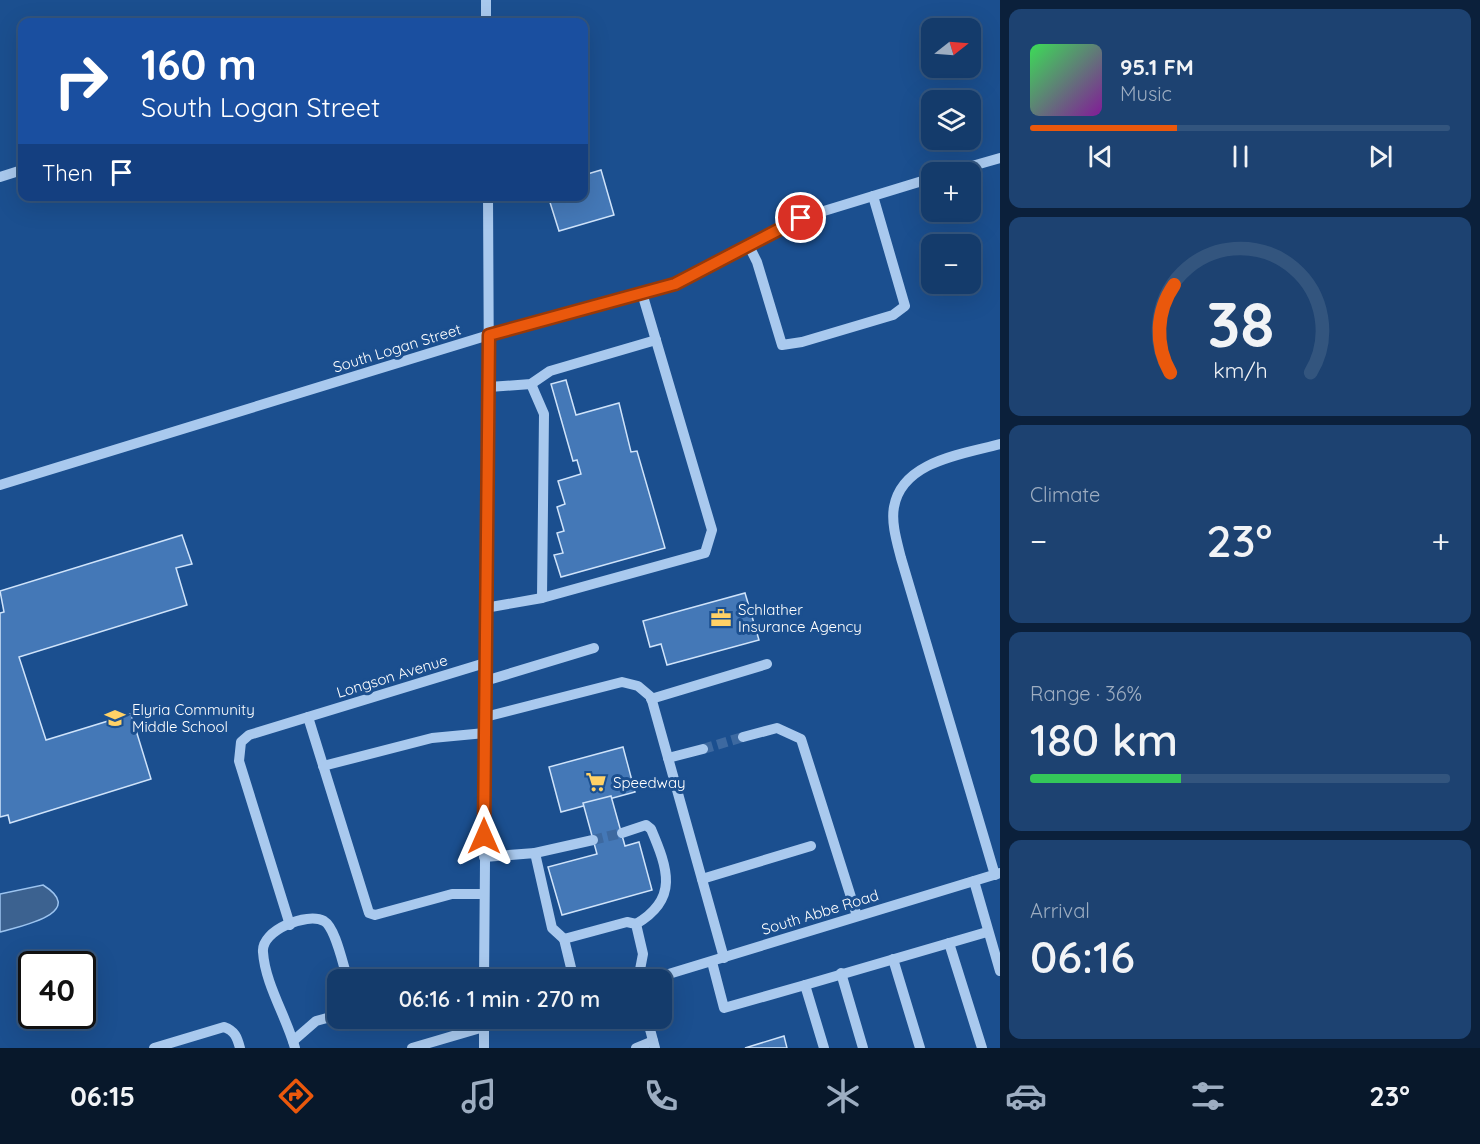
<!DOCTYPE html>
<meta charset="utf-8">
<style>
:root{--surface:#143b6b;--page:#1d4271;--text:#f1f3f6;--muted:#9dadc1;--line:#33557e;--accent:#ea580c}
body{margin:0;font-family:Quicksand,sans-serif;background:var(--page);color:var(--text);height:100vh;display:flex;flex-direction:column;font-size:22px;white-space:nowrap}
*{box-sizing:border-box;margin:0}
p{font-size:20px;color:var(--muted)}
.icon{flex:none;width:33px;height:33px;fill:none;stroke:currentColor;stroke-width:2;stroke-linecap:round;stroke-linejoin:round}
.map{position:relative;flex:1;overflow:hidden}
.drawer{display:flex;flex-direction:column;gap:9px;padding:9px;background:#0b203b;width:480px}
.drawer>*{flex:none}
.banner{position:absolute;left:18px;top:18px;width:570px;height:183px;border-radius:12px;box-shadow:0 6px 24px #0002,0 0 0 2px var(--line);background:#1a4fa0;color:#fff;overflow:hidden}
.needle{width:39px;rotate:73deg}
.tools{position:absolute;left:921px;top:18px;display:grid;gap:12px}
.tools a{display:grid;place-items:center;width:60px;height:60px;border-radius:12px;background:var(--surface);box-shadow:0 6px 24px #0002,0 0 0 2px var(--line);font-size:30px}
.speed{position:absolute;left:18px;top:951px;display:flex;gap:12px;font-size:30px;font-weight:700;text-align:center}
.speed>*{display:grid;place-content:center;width:78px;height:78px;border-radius:50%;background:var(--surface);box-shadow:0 6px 24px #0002,0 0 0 2px var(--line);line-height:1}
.speed .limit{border:3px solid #111;border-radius:9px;background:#fff;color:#111}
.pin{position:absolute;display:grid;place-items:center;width:51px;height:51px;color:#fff;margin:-26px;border:3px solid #fff;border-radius:50%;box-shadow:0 2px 6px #0007}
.me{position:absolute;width:66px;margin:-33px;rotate:0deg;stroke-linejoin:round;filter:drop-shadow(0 0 4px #0008)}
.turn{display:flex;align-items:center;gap:21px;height:126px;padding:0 24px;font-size:27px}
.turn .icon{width:78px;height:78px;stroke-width:2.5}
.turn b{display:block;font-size:42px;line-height:51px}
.then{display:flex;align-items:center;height:57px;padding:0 24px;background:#0003;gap:12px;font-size:22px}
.big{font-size:45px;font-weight:600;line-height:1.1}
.drawer .widget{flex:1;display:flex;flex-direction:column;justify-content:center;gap:9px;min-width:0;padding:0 21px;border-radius:12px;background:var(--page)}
.drawer .dial{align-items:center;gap:0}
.dial svg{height:156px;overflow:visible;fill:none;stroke:var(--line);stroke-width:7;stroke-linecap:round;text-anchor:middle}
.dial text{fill:var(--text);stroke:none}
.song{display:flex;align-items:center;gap:18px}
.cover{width:72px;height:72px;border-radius:9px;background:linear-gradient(135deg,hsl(130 70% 55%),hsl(290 70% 35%))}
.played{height:6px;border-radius:3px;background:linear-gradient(90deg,var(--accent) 35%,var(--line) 35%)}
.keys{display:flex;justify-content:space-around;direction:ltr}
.heat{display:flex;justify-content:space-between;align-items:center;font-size:33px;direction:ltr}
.charge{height:9px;border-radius:4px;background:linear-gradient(90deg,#34c759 36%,var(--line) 0)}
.trip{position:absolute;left:327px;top:969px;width:345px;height:60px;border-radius:12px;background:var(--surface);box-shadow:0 6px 24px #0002,0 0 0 2px var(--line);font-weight:600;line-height:60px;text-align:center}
.dock{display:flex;height:96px;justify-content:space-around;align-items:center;background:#08182b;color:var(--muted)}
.dock .icon{width:42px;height:42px}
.dock .on{color:var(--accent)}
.dock b{font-size:27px;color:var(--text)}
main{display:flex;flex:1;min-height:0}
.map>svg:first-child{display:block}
</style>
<main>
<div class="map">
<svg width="1000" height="1048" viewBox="0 0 1000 1048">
<rect width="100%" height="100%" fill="#1b4f8f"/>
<!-- water -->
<path fill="#3c6290" stroke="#9cc4f0" stroke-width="1.5" d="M43,885C88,913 21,926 0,932V894Z"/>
<!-- building -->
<g fill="#4478b7" stroke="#cfe3fa" stroke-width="1.5">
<path d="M601,170L614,215L559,231L548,196H584V175Z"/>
<path d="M566,380L576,415L619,403L631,452L637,451L665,548L561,577L554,555L563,553L557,533L564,531L557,507L565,504L558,481L581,474L577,460L573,461L551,384Z"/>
<path d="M182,535L192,564L176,568L187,605L19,657L46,740L131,714L151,779L10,823L8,815L0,817V613L4,612L0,591Z"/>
<path d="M745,593L759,640L667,665L661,644L650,647L643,621Z"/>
<path d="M623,747L635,792L561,812L549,767Z"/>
<path d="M611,796L625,846L639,842L652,890L562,915L548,867L597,854L583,803Z"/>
<path d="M784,1036L787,1048H745Z"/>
</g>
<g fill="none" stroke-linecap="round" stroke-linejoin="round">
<!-- minor-tunnel -->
<g stroke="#3d69a0" stroke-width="10" stroke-dasharray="10 5" stroke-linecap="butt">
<path d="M703,749L743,737"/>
<path d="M593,840L622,833"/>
</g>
<!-- minor -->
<g stroke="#a9c9ee" stroke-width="10">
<path d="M486,22V0"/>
<path d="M951,172L1000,158"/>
<path d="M0,177L22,170"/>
<path d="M748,244L757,262L782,345L802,342L893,315L905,306L873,196"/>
<path d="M531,384L544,414L542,598"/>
<path d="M489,387L531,384L550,371L656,340"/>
<path d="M0,485L489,335L675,284L801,218L932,178"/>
<path d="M485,608L542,598L705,553L712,530L642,293"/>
<path d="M485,681L594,648"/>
<path d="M651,699L767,664"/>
<path d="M308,717L369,913L375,915L452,894H484"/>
<path d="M485,717L622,682L638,686L651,697L724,958"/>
<path d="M743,737L777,728L801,739L857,916"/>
<path d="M668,758L703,749"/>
<path d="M323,766L432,738L485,733"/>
<path d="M622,833L646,825L651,829C668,869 679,899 636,924"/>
<path d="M535,853L593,840"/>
<path d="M484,857L535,853L552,928L564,939L627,922L636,924L643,954L638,980"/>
<path d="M995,875L901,558C897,542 891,523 894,507C902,461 963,454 1000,444"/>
<path d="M702,879L811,846"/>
<path d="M974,881L1000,971"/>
<path d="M290,925L239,761L241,742L249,735L485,663"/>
<path d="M564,939L574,980"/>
<path d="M949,943L982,1048"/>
<path d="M893,959L920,1048"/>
<path d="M712,962L724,1008L805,985L824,1048"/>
<path d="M841,973L863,1048"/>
<path d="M484,980L489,387L488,196"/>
<path d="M649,980L1000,873"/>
<path d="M805,985L987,932"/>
<path d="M484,1018V1048"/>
<path d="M647,1018L655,1048"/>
<path d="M293,1041L316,1021L338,1015"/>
<path d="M154,1048L224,1027C235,1031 237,1037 240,1048"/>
<path d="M295,1048C287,1018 265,984 263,952C261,930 307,912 324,921C336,928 343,966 348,980"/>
<path d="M412,1048L514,1018"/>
<path d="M636,1048L653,1041"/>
</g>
</g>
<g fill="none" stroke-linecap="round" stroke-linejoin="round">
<!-- route casing -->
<g stroke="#983908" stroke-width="15">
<path id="route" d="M484,836L489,335L675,284L801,218"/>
</g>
<!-- route -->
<use href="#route" stroke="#ea580c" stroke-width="10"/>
</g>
<!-- icons -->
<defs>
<g id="office-bare" transform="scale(1.62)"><path d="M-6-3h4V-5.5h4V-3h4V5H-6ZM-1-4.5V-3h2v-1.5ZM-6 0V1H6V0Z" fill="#ffd166" stroke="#1b4f8f" stroke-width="2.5" paint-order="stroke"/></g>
<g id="school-bare" transform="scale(1.62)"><path d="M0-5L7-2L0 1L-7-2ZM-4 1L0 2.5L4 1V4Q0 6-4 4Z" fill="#ffd166" stroke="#1b4f8f" stroke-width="2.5" paint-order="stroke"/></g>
<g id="supermarket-bare" transform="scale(1.62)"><path d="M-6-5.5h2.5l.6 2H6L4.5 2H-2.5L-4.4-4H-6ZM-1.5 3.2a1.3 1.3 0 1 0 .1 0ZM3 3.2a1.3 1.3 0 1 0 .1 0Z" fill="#ffd166" stroke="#1b4f8f" stroke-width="2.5" paint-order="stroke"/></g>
</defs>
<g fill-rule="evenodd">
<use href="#office-bare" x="721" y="618"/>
<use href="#school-bare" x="115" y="718"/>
<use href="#supermarket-bare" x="596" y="782"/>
</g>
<g text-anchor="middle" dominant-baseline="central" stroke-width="6" stroke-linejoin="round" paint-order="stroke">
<!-- street labels -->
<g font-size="15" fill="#fff" stroke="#1b4f8f">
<text transform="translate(397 348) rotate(-17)">South Logan Street</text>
<text transform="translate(392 676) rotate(-17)">Longson Avenue</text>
<text transform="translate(820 912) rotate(-17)">South Abbe Road</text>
</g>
<!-- poi labels -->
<g font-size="15" fill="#fff" stroke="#1b4f8f" text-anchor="start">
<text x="738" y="609">Schlather<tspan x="738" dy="17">Insurance Agency</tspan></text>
<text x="132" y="709">Elyria Community<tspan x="132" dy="17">Middle School</tspan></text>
<text x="613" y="782">Speedway</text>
</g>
</g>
</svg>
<div class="tools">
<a><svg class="needle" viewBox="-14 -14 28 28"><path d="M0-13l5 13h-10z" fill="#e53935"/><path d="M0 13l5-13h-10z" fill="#9dadc1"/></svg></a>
<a><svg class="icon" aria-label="layers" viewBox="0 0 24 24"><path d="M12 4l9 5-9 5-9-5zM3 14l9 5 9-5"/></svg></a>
<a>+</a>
<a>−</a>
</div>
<div class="speed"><div class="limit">40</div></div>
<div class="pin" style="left:801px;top:218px;background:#d93025"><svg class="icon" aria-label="arrive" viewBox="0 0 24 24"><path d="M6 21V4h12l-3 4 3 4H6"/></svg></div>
<svg class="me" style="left:484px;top:836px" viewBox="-20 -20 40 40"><path d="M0-17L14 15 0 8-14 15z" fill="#ea580c" stroke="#fff" stroke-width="4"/></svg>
<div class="trip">06:16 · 1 min · 270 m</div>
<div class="banner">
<div class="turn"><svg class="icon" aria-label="right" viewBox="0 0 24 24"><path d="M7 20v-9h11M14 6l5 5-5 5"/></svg><div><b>160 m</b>South Logan Street</div></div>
<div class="then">Then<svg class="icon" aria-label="arrive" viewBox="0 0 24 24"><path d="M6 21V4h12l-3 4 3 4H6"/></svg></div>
</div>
</div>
<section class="drawer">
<div class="widget">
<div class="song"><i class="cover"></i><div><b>95.1 FM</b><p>Music</p></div></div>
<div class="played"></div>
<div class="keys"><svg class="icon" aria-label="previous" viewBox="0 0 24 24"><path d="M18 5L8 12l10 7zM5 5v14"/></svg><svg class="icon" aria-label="pause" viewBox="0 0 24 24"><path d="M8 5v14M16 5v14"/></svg><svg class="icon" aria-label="next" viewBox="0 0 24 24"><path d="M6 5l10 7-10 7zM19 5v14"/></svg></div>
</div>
<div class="widget dial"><svg viewBox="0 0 100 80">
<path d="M14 69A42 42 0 1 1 86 69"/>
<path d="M14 69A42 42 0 0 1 16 24" stroke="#ea580c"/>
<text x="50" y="56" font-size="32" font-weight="700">38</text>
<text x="50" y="72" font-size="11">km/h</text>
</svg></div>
<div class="widget"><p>Climate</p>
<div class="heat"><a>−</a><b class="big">23°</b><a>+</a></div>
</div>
<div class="widget"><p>Range · 36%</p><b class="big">180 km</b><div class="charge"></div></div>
<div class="widget"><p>Arrival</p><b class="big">06:16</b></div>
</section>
</main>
<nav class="dock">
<b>06:15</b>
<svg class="icon on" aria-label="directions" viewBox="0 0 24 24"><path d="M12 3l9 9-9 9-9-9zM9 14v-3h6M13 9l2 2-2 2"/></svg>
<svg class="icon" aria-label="music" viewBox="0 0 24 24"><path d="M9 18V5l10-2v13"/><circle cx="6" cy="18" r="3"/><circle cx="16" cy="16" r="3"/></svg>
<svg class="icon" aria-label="phone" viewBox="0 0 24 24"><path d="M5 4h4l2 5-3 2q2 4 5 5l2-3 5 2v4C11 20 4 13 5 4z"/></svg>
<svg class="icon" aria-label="climate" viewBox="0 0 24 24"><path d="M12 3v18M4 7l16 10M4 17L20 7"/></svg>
<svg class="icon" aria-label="car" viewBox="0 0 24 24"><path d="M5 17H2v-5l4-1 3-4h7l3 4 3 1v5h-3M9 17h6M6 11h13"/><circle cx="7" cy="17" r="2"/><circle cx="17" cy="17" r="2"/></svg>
<svg class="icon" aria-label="filters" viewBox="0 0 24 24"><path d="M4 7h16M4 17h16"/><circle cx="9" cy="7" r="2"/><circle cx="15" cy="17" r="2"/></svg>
<b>23°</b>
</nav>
